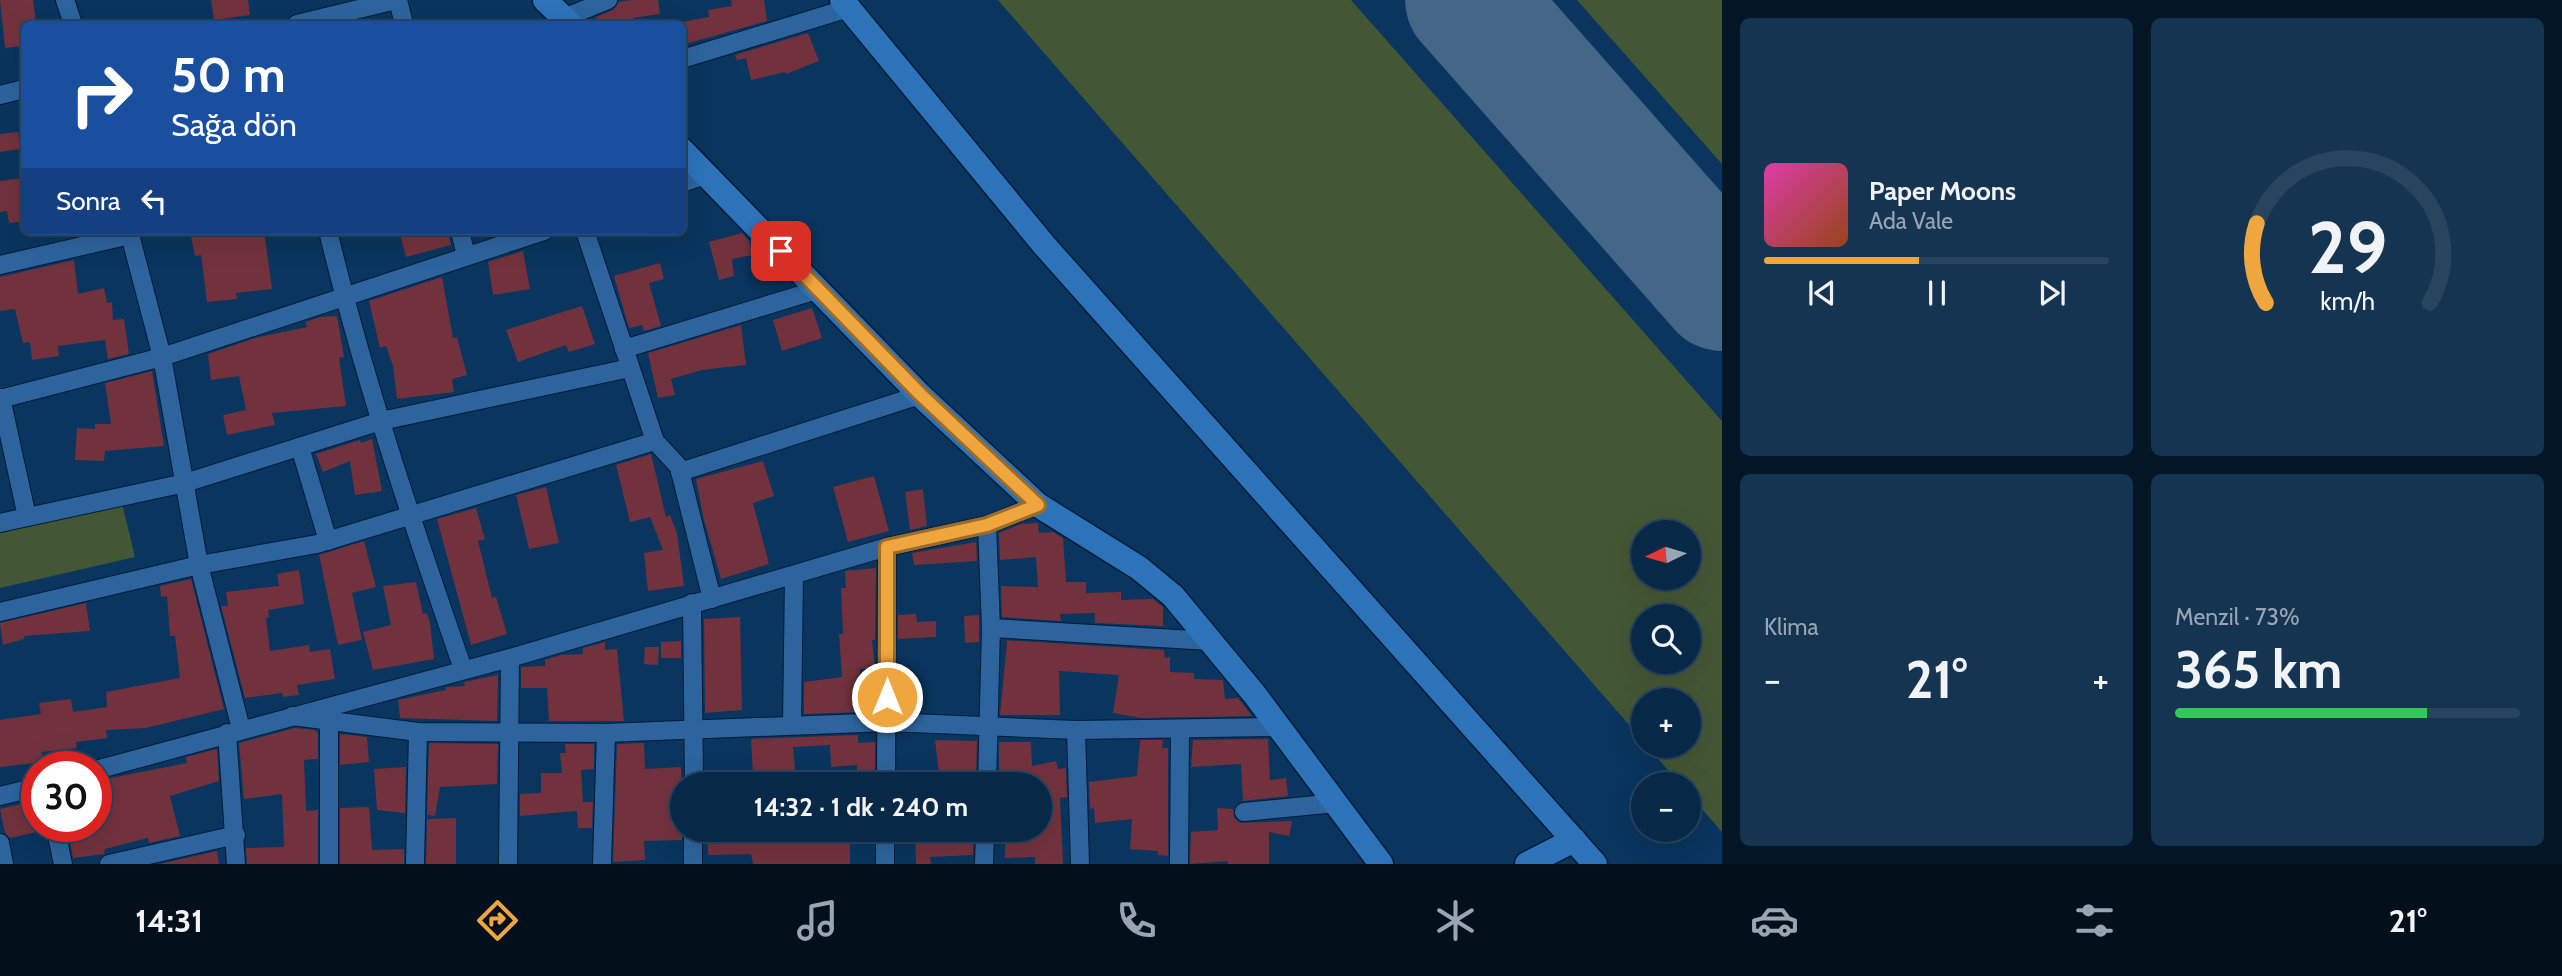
<!DOCTYPE html>
<html lang="tr">
<meta charset="utf-8">
<style>
:root{--surface:#072846;--page:#153451;--text:#f1f3f6;--muted:#98a6b3;--line:#28445f;--accent:#f0a63e}
body{margin:0;font-family:Cabin,sans-serif;background:var(--page);color:var(--text);height:100vh;display:flex;flex-direction:column;font-size:26px;white-space:nowrap}
*{box-sizing:border-box;margin:0}
p{font-size:23px;color:var(--muted)}
.icon{flex:none;width:38px;height:38px;fill:none;stroke:currentColor;stroke-width:2;stroke-linecap:round;stroke-linejoin:round}
.map{position:relative;flex:1;overflow:hidden}
.drawer{display:flex;flex-direction:column;gap:18px;padding:18px;background:#041626;width:840px}
.drawer>*{flex:none}
.guide{position:absolute;left:21px;top:21px;width:665px;height:214px;border-radius:10px;box-shadow:0 7px 28px #0002,0 0 0 2px var(--line);background:#1a4fa0;color:#fff;overflow:hidden}
.needle{width:46px;rotate:265deg}
.buttons{position:absolute;left:1631px;top:520px;display:grid;gap:14px}
.buttons a{display:grid;place-items:center;width:70px;height:70px;border-radius:50%;background:var(--surface);box-shadow:0 7px 28px #0002,0 0 0 2px var(--line);font-size:35px}
.speed{position:absolute;left:21px;top:751px;display:flex;gap:14px;font-size:35px;font-weight:700;text-align:center}
.speed>*{display:grid;place-content:center;width:91px;height:91px;border-radius:50%;background:var(--surface);box-shadow:0 7px 28px #0002,0 0 0 2px var(--line);line-height:1}
.speed .limit{border:10px solid #d22;background:#fff;color:#111}
.pin{position:absolute;display:grid;place-items:center;width:60px;height:60px;color:#fff;margin:-30px;border-radius:14px;box-shadow:0 4px 10px #0006}
.me{position:absolute;width:77px;margin:-38px;rotate:0deg;stroke-linejoin:round;filter:drop-shadow(0 0 5px #0008)}
.turn{display:flex;align-items:center;gap:24px;height:147px;padding:0 35px;font-size:32px}
.turn .icon{width:91px;height:91px;stroke-width:2.5}
.turn b{display:block;font-size:49px;line-height:60px}
.then{display:flex;align-items:center;height:66px;padding:0 35px;background:#0003;gap:14px;font-size:26px}
.big{font-size:52px;font-weight:700;line-height:1.1}
.drawer .card{flex:1;display:flex;flex-direction:column;justify-content:center;gap:10px;min-width:0;padding:0 24px;border-radius:10px;background:var(--page)}
.drawer .dial{align-items:center;gap:0}
.dial svg{height:182px;overflow:visible;fill:none;stroke:var(--line);stroke-width:7;stroke-linecap:round;text-anchor:middle}
.dial text{fill:var(--text);stroke:none}
.song{display:flex;align-items:center;gap:21px}
.cover{width:84px;height:84px;border-radius:10px;background:linear-gradient(135deg,hsl(320 70% 55%),hsl(20 70% 35%))}
.played{height:7px;border-radius:4px;background:linear-gradient(90deg,var(--accent) 45%,var(--line) 45%)}
.keys{display:flex;justify-content:space-around;direction:ltr}
.heat{display:flex;justify-content:space-between;align-items:center;font-size:38px;direction:ltr}
.charge{height:10px;border-radius:5px;background:linear-gradient(90deg,#34c759 73%,var(--line) 0)}
.drawer .tiles{flex:1;display:grid;gap:18px;grid-template-columns:repeat(2,1fr)}
.trip{position:absolute;left:670px;top:772px;width:382px;height:70px;border-radius:35px;background:var(--surface);box-shadow:0 7px 28px #0002,0 0 0 2px var(--line);font-weight:700;line-height:70px;text-align:center}
.tab-bar{display:flex;height:112px;justify-content:space-around;align-items:center;background:#03101c;color:var(--muted)}
.tab-bar .icon{width:49px;height:49px}
.tab-bar .active{color:var(--accent)}
.tab-bar b{font-size:32px;color:var(--text)}
main{display:flex;flex:1;min-height:0}
.map>svg:first-child{display:block}
</style>
<main>
<div class="map">
<svg width="1722" height="864" viewBox="0 0 1722 864">
<rect width="100%" height="100%" fill="#09355e"/>
<!-- green -->
<g fill="#445735" fill-rule="evenodd">
<path d="M998,0H1351L1722,421V832L1689,794V784H1680L1647,746H1689V700H1643V741ZM1643,532H1689V578H1643ZM1643,616H1689V662H1643Z"/>
<path d="M1577,0H1722V164Z"/>
<path d="M119,491L135,557L0,588V521Z"/>
</g>
<g fill="none" stroke-linecap="round" stroke-linejoin="round">
<!-- runway -->
<path stroke="#446687" stroke-width="126" d="M1468,0L1722,288"/>
</g>
<!-- building -->
<g fill="#72323d">
<path d="M0,0H33L36,24H24V46L5,48Z"/>
<path d="M211,0H248L250,15L214,20Z"/>
<path d="M631,0H658L660,14L633,18L634,24H597L596,17L613,10L619,2Z"/>
<path d="M731,0H764L767,21L682,45V22L709,17L708,10L732,6Z"/>
<path d="M808,33L819,61L786,74L785,72L751,80L746,58L737,60L735,55Z"/>
<path d="M18,132L20,149L0,152V134Z"/>
<path d="M24,178V221L9,223L7,211L0,212V181Z"/>
<path d="M190,231H264L272,289L236,293L237,299L207,302L201,255L195,256Z"/>
<path d="M399,231H447L451,245L406,257Z"/>
<path d="M742,233L749,241L753,255L732,259L734,276L719,280L709,242Z"/>
<path d="M523,251L530,289L493,295L488,262Z"/>
<path d="M74,260L78,294L104,288L107,303L112,302L113,320L124,319L129,354L108,359L105,340L58,346L59,356L32,360L30,342L23,343L15,309L0,311V277Z"/>
<path d="M660,263L664,279L649,283L661,326L644,331L642,325L629,328L614,276Z"/>
<path d="M442,277L453,338L457,337L467,375L452,379L454,392L397,399L393,366L386,346L380,348L369,301Z"/>
<path d="M582,306L595,344L569,352L566,345L518,362L506,330Z"/>
<path d="M812,308L822,338L782,351L773,320Z"/>
<path d="M337,316L344,357L339,358L346,406L272,413L275,425L227,435L223,415L246,410L239,376L211,380L208,354L255,338L307,327L306,322L320,317Z"/>
<path d="M741,325L746,365L702,370L671,379L675,395L658,398L648,353Z"/>
<path d="M152,371L164,446L105,451L104,461L75,460L77,428L95,429V424H111L105,383Z"/>
<path d="M372,439L382,491L355,495L350,461L323,472L316,454L360,440L361,443Z"/>
<path d="M651,454L666,517L670,515L677,533L684,586L648,591L644,553L663,550L650,517L630,522L616,465Z"/>
<path d="M763,461L774,496L753,503L769,564L721,579L704,520L696,479Z"/>
<path d="M874,476L889,531L848,542L833,487Z"/>
<path d="M546,487L559,543L529,549L516,495Z"/>
<path d="M923,489L927,526L910,530L905,492Z"/>
<path d="M476,508L485,539L478,541L492,598L496,597L507,634L471,645L437,519Z"/>
<path d="M1038,523L1039,533L1053,532L1063,538L1066,582H1086V593L1121,592V600L1153,599L1163,607V626L1095,623V613L1060,614L1061,621L1002,617L1001,586L1038,587L1036,557L1000,560L999,533L1021,524Z"/>
<path d="M364,541L376,587L352,593L362,640L338,645L319,555Z"/>
<path d="M976,542L977,561L914,565L912,553Z"/>
<path d="M876,568L875,640H872L875,668L860,669L861,712L804,714V682L842,677L839,634H843L841,588H846L845,571Z"/>
<path d="M299,570L304,604L268,610L269,617L266,618L270,651L309,645L310,652L330,649L335,679L297,685L299,695L283,697L282,693L245,698L221,606H228L226,592L279,586L277,574Z"/>
<path d="M191,579L224,709L146,728L106,730L107,738L76,742L77,748L42,752L43,762L0,767V720L41,714L39,703L71,699L73,712L107,707L106,692L180,678L175,636H170L167,596L161,597L160,586Z"/>
<path d="M416,582L423,614L427,613L430,623L434,659L373,670L363,632L391,625L383,586Z"/>
<path d="M86,603L90,631L24,636V639L3,645L0,623Z"/>
<path d="M916,614L917,622L936,621V637L898,639V615Z"/>
<path d="M979,615V642L965,643L964,616Z"/>
<path d="M740,617L742,710L705,713L704,619Z"/>
<path d="M1002,640L1164,650L1165,658L1170,657V672L1194,673V679L1223,680L1225,699L1238,698L1252,716L1141,718L1113,713L1119,675L1059,671L1060,715H1000L1007,641Z"/>
<path d="M681,641V658H661V642Z"/>
<path d="M605,642V650L617,649L624,721H549L547,688H521V667L545,666V660L561,655L583,654V648Z"/>
<path d="M645,647H659L658,665L644,664Z"/>
<path d="M498,675L497,721L400,718L398,700L446,690V687L465,686L464,682Z"/>
<path d="M295,728L315,730L318,734V759L304,760L306,811L318,810V864H247L246,848L284,847L282,794L244,799L239,743Z"/>
<path d="M340,734L367,737L369,762L340,765Z"/>
<path d="M858,735V743L875,742V784H857V765L831,767L830,745L793,747L795,770L753,773L751,739Z"/>
<path d="M1268,739L1270,780L1286,778L1288,796L1243,801L1241,764L1191,767L1193,740Z"/>
<path d="M935,740L977,741L976,781L940,782Z"/>
<path d="M1140,740H1163L1162,748H1168V856L1158,855V851L1130,849L1132,819L1095,823L1094,808L1090,809L1089,782L1137,776Z"/>
<path d="M999,742H1031L1032,766L1056,761L1058,769L1066,768L1067,797L1060,798L1063,864H1035V857L1005,858V836L1038,834L1040,784H1033L1032,776L999,778Z"/>
<path d="M429,743L498,744L497,784L440,787L435,816L427,815Z"/>
<path d="M644,743L645,769L681,767L682,840L644,841L645,860L613,862L617,744Z"/>
<path d="M565,744H594V769L581,770L583,802H593L592,828H578L577,811L520,816V794L541,793V773H562L560,753H566Z"/>
<path d="M217,749L219,781L170,796L180,836L149,843L148,838L105,849L104,854L73,858L67,826H96V781L187,763L186,757Z"/>
<path d="M406,767L405,813L377,810L374,769Z"/>
<path d="M37,800V832L10,838L5,833L0,809Z"/>
<path d="M369,807L372,850L404,849V864H340V808Z"/>
<path d="M1217,808L1233,809L1234,818L1240,823L1292,821L1289,836L1269,832V864H1228V861L1190,864L1191,832L1218,830Z"/>
<path d="M456,818V864H426L427,819Z"/>
<path d="M707,830H850V864H753L751,854L708,855Z"/>
<path d="M915,830H974L973,855L930,857L931,864H916Z"/>
<path d="M217,851L219,864H160Z"/>
</g>
<g fill="none" stroke-linecap="round" stroke-linejoin="round">
<!-- street casing -->
<g stroke="#011c38" stroke-width="20">
<g id="street">
<path d="M65,0L73,24"/>
<path d="M398,0L404,24"/>
<path d="M564,18L608,0"/>
<path d="M297,24L396,0"/>
<path d="M682,59L849,8"/>
<path d="M0,95L24,89"/>
<path d="M682,183L705,175"/>
<path d="M129,231L162,357L199,565L241,729"/>
<path d="M328,231C364,380 413,525 463,669"/>
<path d="M460,231L466,256"/>
<path d="M585,231L655,441L679,467L712,599"/>
<path d="M0,265L130,235"/>
<path d="M624,349L820,289"/>
<path d="M1,398L27,517"/>
<path d="M0,399L162,357L544,231"/>
<path d="M300,447L328,541"/>
<path d="M680,472L920,395"/>
<path d="M0,523L185,483L381,421L630,368"/>
<path d="M692,603L694,784"/>
<path d="M0,612L199,565L317,544L655,441"/>
<path d="M991,628L1210,641"/>
<path d="M292,716L418,732L606,733L888,722L1076,730L1277,727"/>
<path d="M792,725L794,575"/>
<path d="M1076,730L1080,864"/>
<path d="M227,733L236,864"/>
<path d="M96,770L510,658L887,547L987,525L1038,505"/>
<path d="M886,784L887,547"/>
<path d="M987,784L991,628L987,525"/>
<path d="M0,796L37,787"/>
<path d="M1244,812L1336,803"/>
<path d="M55,826L63,864"/>
<path d="M0,843L4,864"/>
<path d="M109,864L236,835"/>
<path d="M329,864V721"/>
<path d="M415,864L418,732"/>
<path d="M508,864L510,658"/>
<path d="M602,864L606,733"/>
<path d="M693,864V830"/>
<path d="M885,864V830"/>
<path d="M984,864L985,830"/>
<path d="M1179,864L1180,729"/>
</g>
</g>
<!-- secondary casing -->
<g stroke="#011c38" stroke-width="27">
<g id="secondary">
<path d="M545,0L570,24"/>
<path d="M842,0L1044,245L1595,864"/>
<path d="M682,150L920,395L1038,505L1139,568L1173,596L1255,695L1381,864"/>
<path d="M1527,864L1574,840"/>
</g>
</g>
<!-- street -->
<use href="#street" stroke="#2d649d" stroke-width="18"/>
<!-- secondary -->
<use href="#secondary" stroke="#2d73ba" stroke-width="24"/>
</g>
<g fill="none" stroke-linecap="round" stroke-linejoin="round">
<!-- route casing -->
<g stroke="#9c6c28" stroke-width="18">
<path id="route" d="M781,251L920,394L1038,505L987,525L887,547V697"/>
</g>
<!-- route -->
<use href="#route" stroke="#f0a63e" stroke-width="12"/>
</g>
</svg>
<div class="buttons">
<a><svg class="needle" viewBox="-14 -14 28 28"><path d="M0-13l5 13h-10z" fill="#e53935"/><path d="M0 13l5-13h-10z" fill="#98a6b3"/></svg></a>
<a><svg class="icon" aria-label="search" viewBox="0 0 24 24"><circle cx="10" cy="10" r="6"/><path d="M15 15l6 6"/></svg></a>
<a>+</a>
<a>−</a>
</div>
<div class="speed"><div class="limit">30</div></div>
<div class="pin" style="left:781px;top:251px;background:#d93025"><svg class="icon" aria-label="arrive" viewBox="0 0 24 24"><path d="M6 21V4h12l-3 4 3 4H6"/></svg></div>
<svg class="me" style="left:887px;top:697px" viewBox="-20 -20 40 40"><circle r="17" fill="#f0a63e" stroke="#fff" stroke-width="3"/><path d="M0-11L8 9 0 5-8 9z" fill="#fff"/></svg>
<div class="trip">14:32 · 1 dk · 240 m</div>
<div class="guide">
<div class="turn"><svg class="icon" aria-label="right" viewBox="0 0 24 24"><path d="M7 20v-9h11M14 6l5 5-5 5"/></svg><div><b>50 m</b>Sağa dön</div></div>
<div class="then">Sonra<svg class="icon" aria-label="left" viewBox="0 0 24 24"><path d="M17 20v-9H6M10 6l-5 5 5 5"/></svg></div>
</div>
</div>
<section class="drawer">
<div class="tiles">
<div class="card">
<div class="song"><i class="cover"></i><div><b>Paper Moons</b><p>Ada Vale</p></div></div>
<div class="played"></div>
<div class="keys"><svg class="icon" aria-label="previous" viewBox="0 0 24 24"><path d="M18 5L8 12l10 7zM5 5v14"/></svg><svg class="icon" aria-label="pause" viewBox="0 0 24 24"><path d="M8 5v14M16 5v14"/></svg><svg class="icon" aria-label="next" viewBox="0 0 24 24"><path d="M6 5l10 7-10 7zM19 5v14"/></svg></div>
</div>
<div class="card dial"><svg viewBox="0 0 100 80">
<path d="M14 69A42 42 0 1 1 86 69"/>
<path d="M14 69A42 42 0 0 1 10 34" stroke="#f0a63e"/>
<text x="50" y="56" font-size="32" font-weight="700">29</text>
<text x="50" y="72" font-size="11">km/h</text>
</svg></div>
<div class="card"><p>Klima</p>
<div class="heat"><a>−</a><b class="big">21°</b><a>+</a></div>
</div>
<div class="card"><p>Menzil · 73%</p><b class="big">365 km</b><div class="charge"></div></div>
</div>
</section>
</main>
<nav class="tab-bar">
<b>14:31</b>
<svg class="icon active" aria-label="directions" viewBox="0 0 24 24"><path d="M12 3l9 9-9 9-9-9zM9 14v-3h6M13 9l2 2-2 2"/></svg>
<svg class="icon" aria-label="music" viewBox="0 0 24 24"><path d="M9 18V5l10-2v13"/><circle cx="6" cy="18" r="3"/><circle cx="16" cy="16" r="3"/></svg>
<svg class="icon" aria-label="phone" viewBox="0 0 24 24"><path d="M5 4h4l2 5-3 2q2 4 5 5l2-3 5 2v4C11 20 4 13 5 4z"/></svg>
<svg class="icon" aria-label="climate" viewBox="0 0 24 24"><path d="M12 3v18M4 7l16 10M4 17L20 7"/></svg>
<svg class="icon" aria-label="car" viewBox="0 0 24 24"><path d="M5 17H2v-5l4-1 3-4h7l3 4 3 1v5h-3M9 17h6M6 11h13"/><circle cx="7" cy="17" r="2"/><circle cx="17" cy="17" r="2"/></svg>
<svg class="icon" aria-label="filters" viewBox="0 0 24 24"><path d="M4 7h16M4 17h16"/><circle cx="9" cy="7" r="2"/><circle cx="15" cy="17" r="2"/></svg>
<b>21°</b>
</nav>
